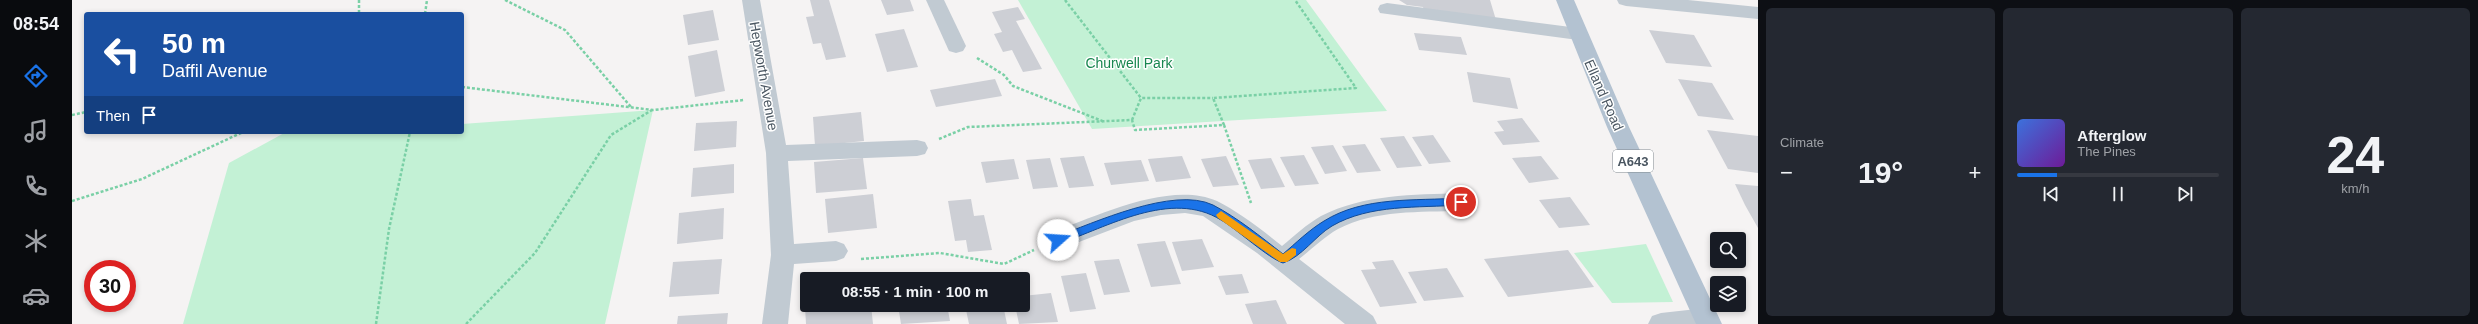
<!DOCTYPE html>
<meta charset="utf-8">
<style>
:root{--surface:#171b24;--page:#242831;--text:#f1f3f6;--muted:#9ea1a6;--line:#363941;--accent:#1a73e8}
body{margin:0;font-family:Helvetica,sans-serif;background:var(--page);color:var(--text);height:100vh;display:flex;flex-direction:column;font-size:15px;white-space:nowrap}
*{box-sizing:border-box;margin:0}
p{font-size:13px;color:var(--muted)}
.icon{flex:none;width:22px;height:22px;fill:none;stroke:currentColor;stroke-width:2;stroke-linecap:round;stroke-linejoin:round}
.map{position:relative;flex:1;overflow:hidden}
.side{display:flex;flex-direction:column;gap:8px;padding:8px;background:#0d0f14;width:720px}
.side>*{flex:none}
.banner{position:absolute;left:12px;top:12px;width:380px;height:122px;border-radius:4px;box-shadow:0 2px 6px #0003;background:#1a4fa0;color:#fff;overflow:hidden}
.controls{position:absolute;left:1638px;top:232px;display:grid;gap:8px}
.controls a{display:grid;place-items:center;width:36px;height:36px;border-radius:4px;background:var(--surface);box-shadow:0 2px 6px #0003;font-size:20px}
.speed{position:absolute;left:12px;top:260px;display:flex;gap:8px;font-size:20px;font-weight:700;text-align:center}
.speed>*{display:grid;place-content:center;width:52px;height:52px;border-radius:50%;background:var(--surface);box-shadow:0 2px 6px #0003;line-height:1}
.speed .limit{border:6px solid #d22;background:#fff;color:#111}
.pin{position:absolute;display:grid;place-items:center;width:34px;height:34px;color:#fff;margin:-17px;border:2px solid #fff;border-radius:50%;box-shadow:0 1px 4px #0007}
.me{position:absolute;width:44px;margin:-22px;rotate:71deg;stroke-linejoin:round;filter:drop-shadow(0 0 3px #0008)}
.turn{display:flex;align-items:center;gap:14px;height:84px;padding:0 12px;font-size:18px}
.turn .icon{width:52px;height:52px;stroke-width:2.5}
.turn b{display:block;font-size:28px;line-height:34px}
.then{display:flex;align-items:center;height:38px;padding:0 12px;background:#0003;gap:8px;font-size:15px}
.big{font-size:30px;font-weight:800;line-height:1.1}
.side .tile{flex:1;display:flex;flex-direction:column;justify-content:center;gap:6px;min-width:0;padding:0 14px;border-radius:6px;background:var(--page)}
.side .dial{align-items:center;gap:0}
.dial b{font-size:52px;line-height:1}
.song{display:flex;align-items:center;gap:12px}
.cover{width:48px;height:48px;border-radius:6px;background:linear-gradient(135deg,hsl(220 70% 55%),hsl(280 70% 35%))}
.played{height:4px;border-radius:2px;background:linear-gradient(90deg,var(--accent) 20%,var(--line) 20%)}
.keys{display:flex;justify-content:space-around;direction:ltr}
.heat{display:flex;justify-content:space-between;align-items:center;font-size:22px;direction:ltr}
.side .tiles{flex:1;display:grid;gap:8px;grid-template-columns:repeat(3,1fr)}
.trip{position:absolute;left:728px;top:272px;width:230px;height:40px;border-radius:4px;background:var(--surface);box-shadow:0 2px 6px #0003;font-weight:800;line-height:40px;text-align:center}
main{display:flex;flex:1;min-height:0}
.tabs{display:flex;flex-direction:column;width:72px;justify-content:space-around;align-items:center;background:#090b0e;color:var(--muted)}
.tabs .icon{width:28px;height:28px}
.tabs .active{color:var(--accent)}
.tabs b{font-size:18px;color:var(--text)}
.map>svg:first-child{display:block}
</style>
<main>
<nav class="tabs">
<b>08:54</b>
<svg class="icon active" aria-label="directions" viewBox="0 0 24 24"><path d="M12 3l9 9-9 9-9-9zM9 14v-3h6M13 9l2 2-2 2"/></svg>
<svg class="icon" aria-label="music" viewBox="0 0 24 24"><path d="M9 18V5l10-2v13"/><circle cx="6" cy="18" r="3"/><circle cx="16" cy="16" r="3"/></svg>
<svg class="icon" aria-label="phone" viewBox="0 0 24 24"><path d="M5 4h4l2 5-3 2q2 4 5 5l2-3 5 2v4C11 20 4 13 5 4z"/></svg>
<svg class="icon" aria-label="climate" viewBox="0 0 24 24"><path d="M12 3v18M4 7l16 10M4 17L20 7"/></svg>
<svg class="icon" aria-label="car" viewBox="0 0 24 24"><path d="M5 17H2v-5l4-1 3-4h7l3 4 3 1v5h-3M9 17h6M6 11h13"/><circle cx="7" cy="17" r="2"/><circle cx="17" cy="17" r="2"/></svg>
</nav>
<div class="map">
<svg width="1686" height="324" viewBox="0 0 1686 324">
<rect width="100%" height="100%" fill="#f5f3f3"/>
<!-- green -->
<g fill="#c3f1d5">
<path d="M946,0H1234L1315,111L1020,129Z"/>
<path d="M581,110L533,324H111L157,163L214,132H390V124Z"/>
<path d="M1574,244L1601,302L1540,303L1502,253Z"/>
</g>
<!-- building -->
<g fill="#cdcfd5">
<path d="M738,0H757L774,57L754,60L749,43L741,44L734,17L742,16Z"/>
<path d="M809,0H838L842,11L815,15Z"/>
<path d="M1327,0H1418L1424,20L1352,10L1351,7L1335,5Z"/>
<path d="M946,7L953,19L944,21L970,69L951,72L940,50L931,52L922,34L930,32L920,12Z"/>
<path d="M641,10L647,40L616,45L611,15Z"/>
<path d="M832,29L846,67L815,72L803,34Z"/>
<path d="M1577,30L1622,35L1640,67L1594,63Z"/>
<path d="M1342,33L1389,37L1395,55L1347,50Z"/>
<path d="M645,50L653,91L623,97L616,56Z"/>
<path d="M1395,72L1438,78L1446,109L1401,102Z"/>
<path d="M923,79L930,96L864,107L858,90Z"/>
<path d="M1606,79L1640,83L1662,120L1626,116Z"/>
<path d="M789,112L792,141L743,146L741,117Z"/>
<path d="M1450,118L1468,142L1431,145L1422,132L1432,131L1425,121Z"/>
<path d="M665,121L664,147L622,151L624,123Z"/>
<path d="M1635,130L1686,136V173L1656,169Z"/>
<path d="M1361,135L1379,162L1357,164L1340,137Z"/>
<path d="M1332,136L1350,166L1325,168L1308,138Z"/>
<path d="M1293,144L1309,171L1285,173L1270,146Z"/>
<path d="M1261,145L1275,171L1253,174L1239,147Z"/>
<path d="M1232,155L1247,184L1223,186L1208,157Z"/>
<path d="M1012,156L1022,186L997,188L988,158Z"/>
<path d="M1110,156L1119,178L1084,182L1076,159Z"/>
<path d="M1154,156L1167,185L1141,187L1129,159Z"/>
<path d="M1469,156L1487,179L1457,183L1440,158Z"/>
<path d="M791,158L795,189L744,193L742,162Z"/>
<path d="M978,158L986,187L961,189L954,160Z"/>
<path d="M1199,158L1213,187L1189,189L1176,160Z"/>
<path d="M942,159L947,179L914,183L909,162Z"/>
<path d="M1069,160L1077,181L1039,185L1032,163Z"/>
<path d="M662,164V193L619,197L621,168Z"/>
<path d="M1663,184L1686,186V228L1673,205Z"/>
<path d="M801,194L805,228L756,233L753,199Z"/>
<path d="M1498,197L1518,225L1487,228L1467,200Z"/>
<path d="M899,199L902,216L912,215L920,250L896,252L894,240L883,241L876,201Z"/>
<path d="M652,208L651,239L605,244L607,213Z"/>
<path d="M1130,239L1142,267L1110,271L1100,242Z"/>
<path d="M1093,241L1109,284L1079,287L1065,244Z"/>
<path d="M1496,250L1522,287L1436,297L1412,259Z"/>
<path d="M650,259L647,294L597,297L601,262Z"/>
<path d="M1047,259L1058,292L1032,295L1022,261Z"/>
<path d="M1321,260L1345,303L1308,307L1289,270L1304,269L1300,262Z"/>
<path d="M1375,268L1392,297L1352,301L1336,272Z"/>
<path d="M1014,273L1024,309L998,312L989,276Z"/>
<path d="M1170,274L1177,293L1154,295L1146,276Z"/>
<path d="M735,289V305H799L801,324H734L732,290Z"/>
<path d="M979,293L986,322L947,324L943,305H951V296Z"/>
<path d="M1204,300L1215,324H1181L1173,304Z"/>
<path d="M826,305H875L878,321L829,324Z"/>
<path d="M893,305H931L935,324H897Z"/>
<path d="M656,313L655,324H605L606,316Z"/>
</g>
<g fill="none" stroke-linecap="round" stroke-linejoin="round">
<!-- path -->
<g stroke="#7ad0a6" stroke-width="2.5" stroke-dasharray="3 2" stroke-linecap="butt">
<path d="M287,0V14"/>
<path d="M433,0L493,30L559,107"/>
<path d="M993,0L1069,98"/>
<path d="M353,14L355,0"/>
<path d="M905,58L932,75L941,86L1033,122"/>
<path d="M390,87L581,110L672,100"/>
<path d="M0,115L14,112"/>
<path d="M1060,120L1069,98H1141"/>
<path d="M1152,125L1141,98L1284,88L1223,0"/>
<path d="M867,139L896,127L1060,120L1063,130L1152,125L1179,203"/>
<path d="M0,201L70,179L171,132"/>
<path d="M789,259L868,253L932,264L962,250"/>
<path d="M304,324L317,229L338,132"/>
<path d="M394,324L463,253L539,135L580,110"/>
</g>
<!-- minor -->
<g fill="#c1cad2" fill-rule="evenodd">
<path d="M670,0H688L714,145L845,140L853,142L856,148L853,154L845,156L716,161L722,244L764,241L772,244L776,251L772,258L764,261L722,264L716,324H690L699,255L694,153Z"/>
<path d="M854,0H872L894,46L891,51L884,53L877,51Z"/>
<path d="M1545,0H1616L1686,7V19L1554,6L1547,4Z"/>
<path d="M1315,3L1506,28L1513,29L1516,34L1513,39L1506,40L1308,13L1306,9L1308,5Z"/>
<path d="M1389,193L1397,196L1400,202L1397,208L1389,211C1348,212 1303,210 1266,229C1252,237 1240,249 1227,259L1301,316L1305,324H1273L1185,253L1131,216L1113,213L1089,215L1062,221L986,250L978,247L974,240L978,233C1023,217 1097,180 1145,201C1164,210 1193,232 1210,246C1222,236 1235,224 1249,216C1292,194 1341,195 1389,193Z"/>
<path d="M1634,308L1643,311L1647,319L1644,324H1576L1580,316L1589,313Z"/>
</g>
<!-- major -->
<path fill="#b3c2d1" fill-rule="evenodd" d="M1484,0H1502L1557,127L1650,324H1624L1535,127Z"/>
</g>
<!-- route -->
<path fill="#1a73e8" stroke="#114b97" d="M1389,198L1393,202L1389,205C1346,208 1298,204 1260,226C1243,236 1230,257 1211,263C1196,258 1166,230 1149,220C1099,189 1036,227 986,244L981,240L983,237C1022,223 1101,186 1141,205C1166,218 1189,237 1211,254C1224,243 1237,230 1252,221C1292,196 1343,201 1389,198Z"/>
<!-- slow -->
<path fill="#f59e0b" d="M1149,211L1211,254L1220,248L1224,249V255L1215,262H1208L1146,218L1144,215Z"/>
<g text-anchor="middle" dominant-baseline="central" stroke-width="3" stroke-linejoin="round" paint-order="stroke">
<!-- shield labels -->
<rect fill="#fff" stroke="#808990" stroke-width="1" x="1541" y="150" width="40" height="22" rx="3"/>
<g font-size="13" font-weight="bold" fill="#4a5661">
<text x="1561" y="161">A643</text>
</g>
<!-- park labels -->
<g font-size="14" fill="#17864f" stroke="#fff">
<text x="1057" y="63">Churwell Park</text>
</g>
<!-- street labels -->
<g font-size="14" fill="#4a5661" stroke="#fff">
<text transform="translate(692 76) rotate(80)">Hepworth Avenue</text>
<text transform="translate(1532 95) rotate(66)">Elland Road</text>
</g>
</g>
</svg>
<div class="controls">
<a><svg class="icon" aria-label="search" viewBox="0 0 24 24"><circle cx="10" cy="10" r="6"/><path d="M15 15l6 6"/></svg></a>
<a><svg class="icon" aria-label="layers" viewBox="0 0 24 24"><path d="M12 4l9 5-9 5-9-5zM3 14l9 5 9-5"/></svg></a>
</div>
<div class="speed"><div class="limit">30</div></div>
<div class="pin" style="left:1389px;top:202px;background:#d93025"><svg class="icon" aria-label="arrive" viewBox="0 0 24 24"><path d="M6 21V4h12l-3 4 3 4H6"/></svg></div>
<svg class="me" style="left:986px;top:240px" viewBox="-20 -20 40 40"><circle r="19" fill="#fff"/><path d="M0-13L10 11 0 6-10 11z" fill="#1a73e8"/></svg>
<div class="trip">08:55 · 1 min · 100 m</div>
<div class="banner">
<div class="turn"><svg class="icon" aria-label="left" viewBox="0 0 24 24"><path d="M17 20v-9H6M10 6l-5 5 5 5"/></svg><div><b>50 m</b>Daffil Avenue</div></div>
<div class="then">Then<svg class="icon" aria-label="arrive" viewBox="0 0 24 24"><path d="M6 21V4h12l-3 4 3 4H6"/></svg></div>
</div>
</div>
<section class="side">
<div class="tiles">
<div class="tile"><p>Climate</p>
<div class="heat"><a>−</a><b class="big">19°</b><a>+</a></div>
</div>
<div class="tile">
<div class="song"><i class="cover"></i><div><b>Afterglow</b><p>The Pines</p></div></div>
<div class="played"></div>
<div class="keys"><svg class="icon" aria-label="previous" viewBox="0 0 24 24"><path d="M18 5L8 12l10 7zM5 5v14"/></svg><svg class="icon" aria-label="pause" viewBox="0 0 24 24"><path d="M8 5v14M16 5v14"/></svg><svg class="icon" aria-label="next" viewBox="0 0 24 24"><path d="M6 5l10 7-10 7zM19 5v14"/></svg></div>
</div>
<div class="tile dial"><b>24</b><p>km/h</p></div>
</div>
</section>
</main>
